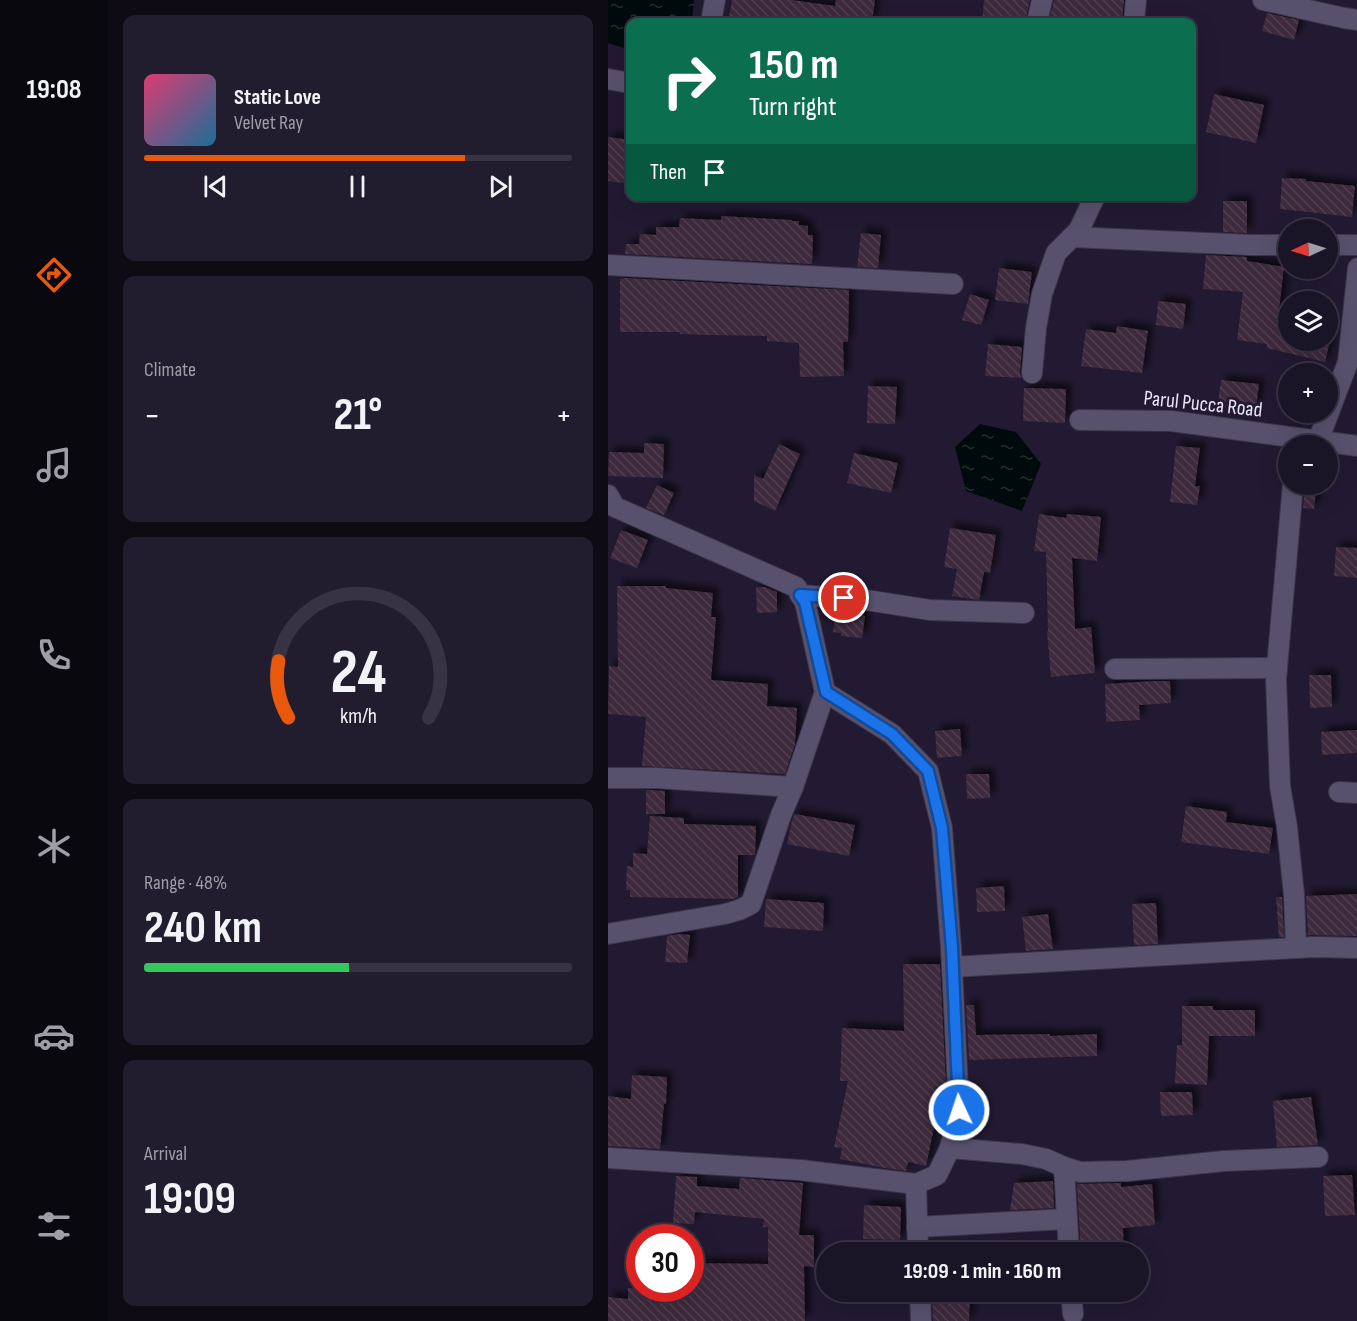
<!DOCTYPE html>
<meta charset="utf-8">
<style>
:root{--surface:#191426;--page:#221d2e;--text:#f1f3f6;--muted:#9f9ea7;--line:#373343;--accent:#ea580c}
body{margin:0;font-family:"Sofia Sans Condensed",sans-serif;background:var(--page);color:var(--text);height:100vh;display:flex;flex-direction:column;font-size:22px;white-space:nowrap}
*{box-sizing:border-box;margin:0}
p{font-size:20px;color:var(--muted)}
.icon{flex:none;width:33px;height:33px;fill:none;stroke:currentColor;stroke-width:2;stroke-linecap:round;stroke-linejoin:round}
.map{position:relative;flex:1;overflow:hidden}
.sheet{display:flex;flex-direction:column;gap:15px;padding:15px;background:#0e0b15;width:500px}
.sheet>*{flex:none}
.top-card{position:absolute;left:18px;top:18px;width:570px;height:183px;border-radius:12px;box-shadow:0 6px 24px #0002,0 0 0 2px var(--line);background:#0b6e4f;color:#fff;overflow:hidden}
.needle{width:39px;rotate:266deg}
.buttons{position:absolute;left:670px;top:219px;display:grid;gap:12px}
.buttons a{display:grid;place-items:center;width:60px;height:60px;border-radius:50%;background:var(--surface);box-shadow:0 6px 24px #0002,0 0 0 2px var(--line);font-size:30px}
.speed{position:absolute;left:18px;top:1224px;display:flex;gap:12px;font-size:30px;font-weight:700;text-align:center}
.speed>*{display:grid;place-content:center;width:78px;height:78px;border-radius:50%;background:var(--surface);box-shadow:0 6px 24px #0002,0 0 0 2px var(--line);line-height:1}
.speed .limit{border:9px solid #d22;background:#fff;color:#111}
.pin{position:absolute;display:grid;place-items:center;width:51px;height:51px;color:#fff;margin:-26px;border:3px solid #fff;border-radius:50%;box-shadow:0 2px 6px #0007}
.me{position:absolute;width:66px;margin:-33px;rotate:357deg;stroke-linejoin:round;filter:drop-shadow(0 0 4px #0008)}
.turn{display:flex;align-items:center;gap:21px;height:126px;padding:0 24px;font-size:27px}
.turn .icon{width:78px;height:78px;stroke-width:2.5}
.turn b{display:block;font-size:42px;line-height:51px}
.then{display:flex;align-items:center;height:57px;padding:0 24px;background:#0003;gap:12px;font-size:22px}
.big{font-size:45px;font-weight:700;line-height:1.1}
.sheet .tile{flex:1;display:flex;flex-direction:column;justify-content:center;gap:9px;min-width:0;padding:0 21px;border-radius:12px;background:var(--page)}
.sheet .dial{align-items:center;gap:0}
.dial svg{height:156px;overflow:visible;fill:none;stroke:var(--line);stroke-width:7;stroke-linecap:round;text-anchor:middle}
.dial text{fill:var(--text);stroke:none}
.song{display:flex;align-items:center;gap:18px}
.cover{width:72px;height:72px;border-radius:9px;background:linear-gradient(135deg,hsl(340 70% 55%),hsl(200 70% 35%))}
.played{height:6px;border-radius:3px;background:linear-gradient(90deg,var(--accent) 75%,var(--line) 75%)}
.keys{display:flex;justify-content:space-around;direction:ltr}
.heat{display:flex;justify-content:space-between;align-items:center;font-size:33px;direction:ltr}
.charge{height:9px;border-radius:4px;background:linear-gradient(90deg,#34c759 48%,var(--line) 0)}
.trip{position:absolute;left:208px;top:1242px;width:333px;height:60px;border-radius:30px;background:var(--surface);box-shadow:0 6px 24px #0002,0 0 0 2px var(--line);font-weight:700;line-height:60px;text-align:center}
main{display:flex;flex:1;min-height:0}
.dock{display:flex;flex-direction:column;width:108px;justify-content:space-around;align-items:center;background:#0a080f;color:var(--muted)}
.dock .icon{width:42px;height:42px}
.dock .selected{color:var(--accent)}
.dock b{font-size:27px;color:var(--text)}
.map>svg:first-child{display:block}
</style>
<main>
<nav class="dock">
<b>19:08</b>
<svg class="icon selected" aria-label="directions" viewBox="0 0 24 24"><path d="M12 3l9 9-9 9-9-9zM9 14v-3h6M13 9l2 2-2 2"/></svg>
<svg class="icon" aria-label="music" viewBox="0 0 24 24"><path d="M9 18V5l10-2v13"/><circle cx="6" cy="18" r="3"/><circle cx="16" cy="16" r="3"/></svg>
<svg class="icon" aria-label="phone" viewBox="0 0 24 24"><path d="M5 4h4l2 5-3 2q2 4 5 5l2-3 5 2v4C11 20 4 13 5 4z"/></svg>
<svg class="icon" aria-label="climate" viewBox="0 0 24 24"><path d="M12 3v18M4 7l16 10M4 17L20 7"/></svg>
<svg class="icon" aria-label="car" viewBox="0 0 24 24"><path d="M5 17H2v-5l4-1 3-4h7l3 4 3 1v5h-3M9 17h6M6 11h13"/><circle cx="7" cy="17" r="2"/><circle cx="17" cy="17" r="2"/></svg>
<svg class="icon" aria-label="filters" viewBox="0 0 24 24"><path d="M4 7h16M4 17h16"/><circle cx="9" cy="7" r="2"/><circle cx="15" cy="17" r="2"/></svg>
</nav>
<section class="sheet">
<div class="tile">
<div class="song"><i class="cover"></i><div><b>Static Love</b><p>Velvet Ray</p></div></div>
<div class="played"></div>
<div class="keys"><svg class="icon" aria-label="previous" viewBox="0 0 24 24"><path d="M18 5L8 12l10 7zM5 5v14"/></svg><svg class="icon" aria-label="pause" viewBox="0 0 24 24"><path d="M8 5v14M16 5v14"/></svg><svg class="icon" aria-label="next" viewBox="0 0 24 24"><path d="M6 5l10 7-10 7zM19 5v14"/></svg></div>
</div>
<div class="tile"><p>Climate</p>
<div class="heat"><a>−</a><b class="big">21°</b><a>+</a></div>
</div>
<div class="tile dial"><svg viewBox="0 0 100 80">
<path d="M14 69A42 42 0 1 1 86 69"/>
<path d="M14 69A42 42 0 0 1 9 40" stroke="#ea580c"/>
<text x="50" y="56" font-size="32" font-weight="700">24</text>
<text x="50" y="72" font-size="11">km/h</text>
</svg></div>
<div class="tile"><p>Range · 48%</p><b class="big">240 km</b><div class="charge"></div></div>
<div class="tile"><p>Arrival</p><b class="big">19:09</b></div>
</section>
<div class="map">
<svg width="750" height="1321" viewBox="0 0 750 1321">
<defs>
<pattern id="water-ripples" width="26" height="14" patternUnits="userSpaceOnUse" patternTransform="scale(1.5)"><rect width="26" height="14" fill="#000a0c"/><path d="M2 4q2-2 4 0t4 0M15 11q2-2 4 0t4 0" fill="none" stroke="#252e30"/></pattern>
<pattern id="building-back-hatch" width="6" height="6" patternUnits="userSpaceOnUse" patternTransform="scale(1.5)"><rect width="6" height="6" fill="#3e293d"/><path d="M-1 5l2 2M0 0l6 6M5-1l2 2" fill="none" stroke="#513e50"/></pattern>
<filter id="shadow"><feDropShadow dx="5.5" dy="-5.5" stdDeviation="3" flood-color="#0009"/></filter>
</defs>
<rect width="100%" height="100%" fill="#211a32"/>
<!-- water -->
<g fill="url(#water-ripples)">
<path d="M0,0H86L84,22H22V50L0,43Z"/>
<path d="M372,424L408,432L433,464L414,511L358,491L347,447Z"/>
</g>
<!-- building -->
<g fill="url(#building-back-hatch)" filter="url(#shadow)">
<path d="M124,0H183L227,6L228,0H267L264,22H120Z"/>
<path d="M376,0H422L417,22H374Z"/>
<path d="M446,0H516L514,22H441Z"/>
<path d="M659,13L691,20L686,40L654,31Z"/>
<path d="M606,94L656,105L648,143L598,132Z"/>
<path d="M0,137L22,140V184L0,181Z"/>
<path d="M674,178L698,179V181L747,186L744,217L672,209Z"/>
<path d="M615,201H639V233L615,232Z"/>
<path d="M113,216L184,220V221H191V225L200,226V235H205L204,264L17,254L18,244H31L32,234L48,235V227H71L72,218L113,220Z"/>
<path d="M253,233L273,235L270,268L249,267Z"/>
<path d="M598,255L639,257V261L676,267L669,327L681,330V340H722L717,362L659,348V344L629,340L635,292L595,289Z"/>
<path d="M391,268L424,272L420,304L387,300Z"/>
<path d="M17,278L241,290L240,342H235L236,376L192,377L191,343L159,341V336L102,335L72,334V332H12V279Z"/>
<path d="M362,294L381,300L373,325L354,320Z"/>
<path d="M550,301L578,304L575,329L548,325Z"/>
<path d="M509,326L540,331L534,373L473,366L478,329L508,333Z"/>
<path d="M380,344L414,347L412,372L413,378L377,376Z"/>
<path d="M613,380L651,384L648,408L610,403Z"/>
<path d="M260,386L289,387L287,424L259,423Z"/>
<path d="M416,388L458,389L457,423L415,421Z"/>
<path d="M36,443L56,444L55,478L0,476L1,452L36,453Z"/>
<path d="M171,444L192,454L167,511L146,501V475L155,479Z"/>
<path d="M568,446L592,448L587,486H592L589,505L562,502Z"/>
<path d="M246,453L290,463L283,493L239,483Z"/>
<path d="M49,485L66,493L56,515L38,508Z"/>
<path d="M697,489L708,490L706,509L695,508Z"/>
<path d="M431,514L458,518L459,514L493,517L489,561L464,558L467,629L483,627L487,673L443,677L439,631H440L438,552L426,551Z"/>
<path d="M342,528L388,535L382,573L376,572L371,600L344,596L349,569L336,567Z"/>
<path d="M13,530L40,540L29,568L2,558Z"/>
<path d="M728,547L750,548V578L726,576Z"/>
<path d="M9,586H58V588L105,593L103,617H108L103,680L160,684L159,706L189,708L187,744L177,774L34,766L38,717L0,714L1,666L10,667Z"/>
<path d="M148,587H157L169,592V612L149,613Z"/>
<path d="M228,612L257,616L254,638L233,636V633L225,632Z"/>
<path d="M701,675H723L724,707L702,708Z"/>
<path d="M547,681H562L563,703L531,705L532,720L498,722L497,684Z"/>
<path d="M352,729L354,756L329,758L327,731Z"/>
<path d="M750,730V753L714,755L713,732Z"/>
<path d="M358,774H381L382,798L359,799Z"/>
<path d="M38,790L57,791V814H38Z"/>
<path d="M578,806L619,812L618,822L665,828L661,854L573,842Z"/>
<path d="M187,814L247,825L241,856L179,844L184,820Z"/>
<path d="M42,816L76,818V824L148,826L147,855H130V897L125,899L22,897V890H18L19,866L25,867V853L39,854Z"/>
<path d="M396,886L397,911L369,912L368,888Z"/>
<path d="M750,894V936L700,935L698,896Z"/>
<path d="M668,897H674L676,937H671Z"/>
<path d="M158,899L216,903L215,931L156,927Z"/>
<path d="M548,903L550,944L526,945L524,904Z"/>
<path d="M440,914L445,949L418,951L414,917Z"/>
<path d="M72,934L82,935L79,963L57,962L59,936Z"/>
<path d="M295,964H332L338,1085H335L318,1166L300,1162L298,1171L271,1167L232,1159L234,1148L226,1147L240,1081H232L234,1028L296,1031Z"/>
<path d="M358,1005H366L368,1035L442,1034V1036L489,1034V1056L361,1060Z"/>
<path d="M574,1006H605V1010H647V1036H601L599,1085L567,1083L569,1045H574Z"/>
<path d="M24,1075L59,1077L58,1104H56L52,1149L0,1146V1096L23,1099Z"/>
<path d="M552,1092H584L585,1115L553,1116Z"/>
<path d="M703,1097L710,1145L669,1147L665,1101Z"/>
<path d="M744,1175L747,1215L717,1216L715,1176Z"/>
<path d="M68,1176L89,1177V1186L131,1189L132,1178L195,1183L191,1235H206V1267L196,1266L197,1321H0V1297L20,1299V1288H82V1263L160,1264V1227H155L156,1219L87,1212L86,1224L65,1223Z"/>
<path d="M445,1181L446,1208L402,1210L406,1183Z"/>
<path d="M513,1183V1187L544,1184L547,1225L515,1228L516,1252H473L469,1184Z"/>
<path d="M256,1205L293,1207L292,1240L255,1239Z"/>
<path d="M324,1292H362L361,1321H325Z"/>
</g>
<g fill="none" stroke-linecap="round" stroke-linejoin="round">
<!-- minor casing -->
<g stroke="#3c364a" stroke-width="22">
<g id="minor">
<path d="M655,0L736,18L750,20"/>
<path d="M103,22L107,0"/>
<path d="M429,22L434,0"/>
<path d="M526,22L528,0"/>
<path d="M0,79L22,83"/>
<path d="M464,237L643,245H681"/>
<path d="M720,245H750"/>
<path d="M0,265L345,284"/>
<path d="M424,373L428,328L434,294L448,253L471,230L487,196"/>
<path d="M472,420L563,421L750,446"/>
<path d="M710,441L740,362L750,268"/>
<path d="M685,484L668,679L672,786L679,827L686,895L688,948"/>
<path d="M0,495L7,507L188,587L197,602L217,692L185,787L173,815L143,904L131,910L117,914L0,934"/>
<path d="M192,595L258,600L322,610L416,613"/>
<path d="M507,669L669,668"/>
<path d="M0,778H48L185,787"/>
<path d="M731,792L750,793"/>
<path d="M344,967L706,947L750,948"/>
<path d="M342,1148L414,1154L438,1159L456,1167L472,1172L519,1171L616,1161L710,1157"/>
<path d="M0,1158L192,1170L308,1184L329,1175L342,1148L351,1110L343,948L334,828L320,771L284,734L217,692"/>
<path d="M456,1167L461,1252"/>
<path d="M308,1184L310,1252"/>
<path d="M309,1227L459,1219"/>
<path d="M312,1292L313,1321"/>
<path d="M463,1292L465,1314"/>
</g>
</g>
<!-- minor -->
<use href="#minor" stroke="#58516d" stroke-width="20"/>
</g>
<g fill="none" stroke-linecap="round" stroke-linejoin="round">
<!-- route casing -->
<g stroke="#114b97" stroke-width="15">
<path id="route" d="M236,598L192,595L197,602L218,692L284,734L320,771L334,828L344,948L351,1110"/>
</g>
<!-- route -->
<use href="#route" stroke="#1a73e8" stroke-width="10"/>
</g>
<g text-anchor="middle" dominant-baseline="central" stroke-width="6" stroke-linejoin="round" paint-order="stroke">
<!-- street labels -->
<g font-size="21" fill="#eae6f7" stroke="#211a32">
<text transform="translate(595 404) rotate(6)">Parul Pucca Road</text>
</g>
</g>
</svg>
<div class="buttons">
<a><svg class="needle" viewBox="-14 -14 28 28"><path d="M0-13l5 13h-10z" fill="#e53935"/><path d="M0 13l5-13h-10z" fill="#9f9ea7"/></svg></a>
<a><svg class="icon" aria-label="layers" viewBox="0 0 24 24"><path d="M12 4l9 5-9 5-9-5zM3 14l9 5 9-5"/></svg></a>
<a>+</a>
<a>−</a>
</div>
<div class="speed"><div class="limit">30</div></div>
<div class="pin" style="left:236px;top:598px;background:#d93025"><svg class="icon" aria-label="arrive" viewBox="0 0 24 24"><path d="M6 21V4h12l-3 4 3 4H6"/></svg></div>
<svg class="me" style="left:351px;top:1110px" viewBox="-20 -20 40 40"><circle r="17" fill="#1a73e8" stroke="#fff" stroke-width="3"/><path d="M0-11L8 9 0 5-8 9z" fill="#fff"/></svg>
<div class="trip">19:09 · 1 min · 160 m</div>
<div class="top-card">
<div class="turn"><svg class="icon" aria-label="right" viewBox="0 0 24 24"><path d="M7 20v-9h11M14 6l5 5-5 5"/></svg><div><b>150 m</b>Turn right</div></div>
<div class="then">Then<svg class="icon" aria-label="arrive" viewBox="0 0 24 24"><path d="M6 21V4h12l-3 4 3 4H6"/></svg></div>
</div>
</div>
</main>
